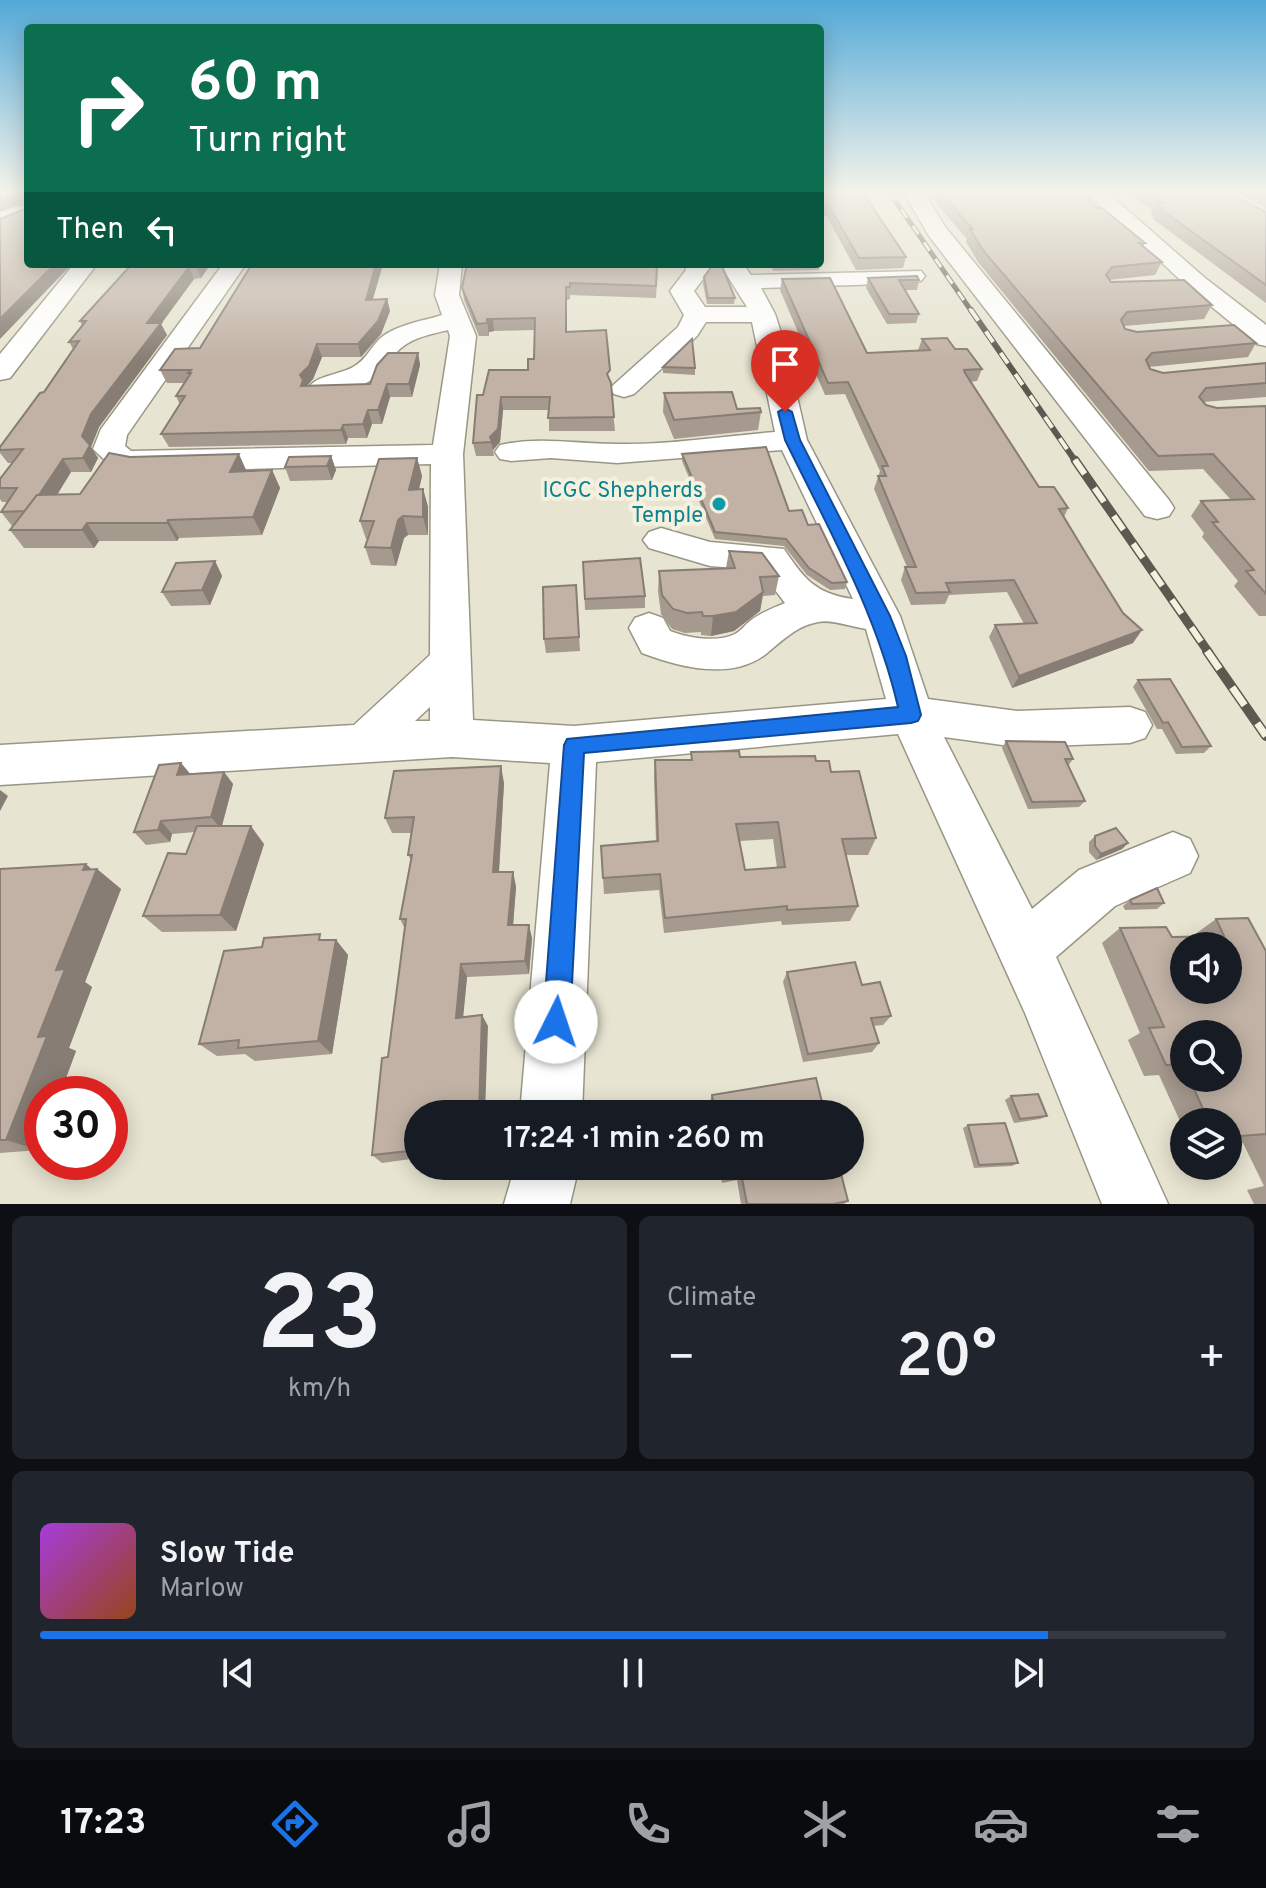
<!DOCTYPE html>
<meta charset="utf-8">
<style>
:root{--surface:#171b24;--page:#20242c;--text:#f1f3f6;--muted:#9ea1a6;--line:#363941;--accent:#1a73e8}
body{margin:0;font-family:Overpass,sans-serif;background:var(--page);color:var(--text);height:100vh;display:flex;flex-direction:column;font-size:30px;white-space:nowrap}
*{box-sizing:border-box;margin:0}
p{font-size:26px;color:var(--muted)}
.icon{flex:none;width:44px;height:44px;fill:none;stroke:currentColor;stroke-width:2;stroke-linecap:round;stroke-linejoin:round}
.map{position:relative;height:1204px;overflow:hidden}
.sheet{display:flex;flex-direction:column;gap:12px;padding:12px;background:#0d0f14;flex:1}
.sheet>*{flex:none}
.top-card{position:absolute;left:24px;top:24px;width:800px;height:244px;border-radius:8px;box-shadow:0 4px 20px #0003;background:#0b6e4f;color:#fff;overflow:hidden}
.controls{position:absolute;left:1170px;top:932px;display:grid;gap:16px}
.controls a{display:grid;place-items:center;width:72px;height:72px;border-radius:50%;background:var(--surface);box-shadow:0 4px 20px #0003;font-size:40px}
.speed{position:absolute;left:24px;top:1076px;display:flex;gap:16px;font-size:40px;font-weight:700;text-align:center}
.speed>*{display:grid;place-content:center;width:104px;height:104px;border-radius:50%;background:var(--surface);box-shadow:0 4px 20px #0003;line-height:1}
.speed .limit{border:12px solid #d22;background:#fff;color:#111}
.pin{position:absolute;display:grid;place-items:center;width:68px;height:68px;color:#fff;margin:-82px -34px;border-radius:50% 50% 50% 0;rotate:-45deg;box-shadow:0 0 8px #0007}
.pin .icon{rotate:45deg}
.me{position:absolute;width:88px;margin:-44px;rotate:4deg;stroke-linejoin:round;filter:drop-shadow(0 0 6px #0008)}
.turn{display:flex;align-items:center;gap:28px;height:168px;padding:0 32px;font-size:36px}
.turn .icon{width:104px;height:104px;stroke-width:2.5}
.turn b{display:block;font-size:56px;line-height:68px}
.then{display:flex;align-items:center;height:76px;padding:0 32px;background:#0003;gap:16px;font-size:30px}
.big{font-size:60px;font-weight:600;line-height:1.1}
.sheet .widget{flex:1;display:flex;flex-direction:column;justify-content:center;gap:12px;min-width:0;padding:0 28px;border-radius:12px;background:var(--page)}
.sheet .dial{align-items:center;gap:0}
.dial b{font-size:104px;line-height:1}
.song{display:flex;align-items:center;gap:24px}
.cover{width:96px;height:96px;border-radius:12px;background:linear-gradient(135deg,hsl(280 70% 55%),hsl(20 70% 35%))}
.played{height:8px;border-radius:4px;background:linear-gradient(90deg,var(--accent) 85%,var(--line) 85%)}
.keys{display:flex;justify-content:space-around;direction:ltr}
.heat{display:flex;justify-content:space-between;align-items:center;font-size:44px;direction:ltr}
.sheet .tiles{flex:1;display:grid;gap:12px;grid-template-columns:1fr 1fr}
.widget:last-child{grid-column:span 2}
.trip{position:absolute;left:404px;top:1100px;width:460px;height:80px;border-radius:40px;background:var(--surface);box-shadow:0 4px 20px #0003;font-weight:600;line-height:80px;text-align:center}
.tab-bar{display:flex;height:128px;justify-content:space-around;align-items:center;background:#090b0e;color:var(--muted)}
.tab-bar .icon{width:56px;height:56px}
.tab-bar .selected{color:var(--accent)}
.tab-bar b{font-size:36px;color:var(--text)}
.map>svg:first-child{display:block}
</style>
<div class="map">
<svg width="1266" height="1204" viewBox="0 0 1266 1204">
<rect width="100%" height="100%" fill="#e7e4d1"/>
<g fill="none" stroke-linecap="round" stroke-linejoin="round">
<!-- minor casing -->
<g stroke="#9a9685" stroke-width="3">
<g id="minor">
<path d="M904,193H924L946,228L1169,500L1174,508L1169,516L1157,519L1145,516L929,236Z"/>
<path d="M1087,193H1108L1205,278L1266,325V346L1257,344L1189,288Z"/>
<path d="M23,206L28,207V217L0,220V208Z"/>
<path d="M74,264H97L10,378L0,380V354Z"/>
<path d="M223,264H246L127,435L125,446L131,451L433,445L450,336L448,330C432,334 414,337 401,348C393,354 390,366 382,373C366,386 332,399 312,394L308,388C317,375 339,375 353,367C367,360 371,345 383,336C400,324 423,321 442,315L435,295L440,264H462L459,295L476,336L463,454L473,720L574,726L886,699L866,629C852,627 831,619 818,622C796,626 782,641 766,654C731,681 679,667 642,653L629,628L635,618L649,613L663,618L670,631C688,638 717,643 735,634C741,631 745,625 750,621C760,613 773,608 785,603L760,570L710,566L649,548L643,540L649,532L661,528L710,542L784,549C804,579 816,594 853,599L782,450L617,463L551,458L511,461L500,459L495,452L500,445C539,436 577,444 616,444C669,445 723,436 775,432L752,322H706L697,336L634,394L624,397L614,394L610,388L678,327L684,315L670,291L686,270L685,264H707L710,270L694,291L705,307H747L720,264H743L751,275L921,271L925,276L921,281L913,283L761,288L775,314L786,348L807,440L900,616L928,699L1017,711L1130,707L1145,712L1152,725L1145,738L1130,743L1017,747L944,737L1032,909L1079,870L1173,832L1190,839L1198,856L1190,873L1115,906L1056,957L1168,1204H1102L1025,1013L898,734L596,762L582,1114H520L550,763L452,757L0,785V745L354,725L430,655L431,464L140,472L110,465L93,449L101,429ZM430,707V721H415Z"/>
<path d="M515,1166H579L570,1204H504Z"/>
</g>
</g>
<!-- minor -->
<use href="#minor" fill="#fff" fill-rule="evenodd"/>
<!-- rail-far3 casing -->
<g stroke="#5c5a50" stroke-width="5">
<path id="rail-far3" d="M890,193L972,312"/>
</g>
<!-- rail-far2 casing -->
<g stroke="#5c5a50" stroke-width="6">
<path id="rail-far2" d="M971,310L1076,462"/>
</g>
<!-- rail-far1 casing -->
<g stroke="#5c5a50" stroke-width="9">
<path id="rail-far1" d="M1075,460L1209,653"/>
</g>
<!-- rail casing -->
<g stroke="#5c5a50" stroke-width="10">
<path id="rail" d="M1207,651L1266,736"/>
</g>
<!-- rail-far3 -->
<use href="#rail-far3" stroke="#f5f1de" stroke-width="3" stroke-dasharray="10" stroke-linecap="butt"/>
<!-- rail-far2 -->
<use href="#rail-far2" stroke="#f5f1de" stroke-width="4" stroke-dasharray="13" stroke-linecap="butt"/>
<!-- rail-far1 -->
<use href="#rail-far1" stroke="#f5f1de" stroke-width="6" stroke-dasharray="17" stroke-linecap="butt"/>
<!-- rail -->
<use href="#rail" stroke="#f5f1de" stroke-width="7" stroke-dasharray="22" stroke-linecap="butt"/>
</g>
<!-- wall -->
<g fill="#a6998e" fill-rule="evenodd">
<path d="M820,193L906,257L903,268L856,270L826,215Z"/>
<path d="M927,193H1083L1097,208L1145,243L1143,247L1162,262L1155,275L1109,280L1111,282L1212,305L1204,319L1124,326L1125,329L1137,332L1256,343L1248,357L1149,367L1150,369L1163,373L1266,363V397L1203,402L1206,405L1217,408L1266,406V616H1259L1234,586L1238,581L1202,537L1204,533L1191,516L1201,501L1231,500L1203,469L1149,471L978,262L966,242L967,239Z"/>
<path d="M1128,193H1228L1266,212V303L1153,219L1154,217L1151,214L1153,210L1128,194Z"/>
<path d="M1239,193H1266V208Z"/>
<path d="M132,264H213L210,265L201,278L194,279L161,324L167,335L99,427L91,447L98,458L91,472H71L57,495L80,494L130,457L246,471L272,470L280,488L262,535L179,538L177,541H99L94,548H24L10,530L13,526H12L1,512L8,502H2L0,499V479L12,463H8L0,453V447L44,392L73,349L69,342L82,326L80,321Z"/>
<path d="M252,264H383L373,299H387L390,311L381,334L361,357H322L313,379L306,386L370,384L418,353L420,365L412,397H390L382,424H372L367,438H348L346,444L169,447L161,434L180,405L176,396L184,383H167L160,370L200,348Z"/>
<path d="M658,264L656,298L570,295V299L567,300L566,332L610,381L615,431H549V410H503L500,442L493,450L494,456H476L473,443L483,395L528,370L534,359V330L494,331L489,332V336H479L464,300L462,288Z"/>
<path d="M770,264H820L819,270L773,271Z"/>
<path d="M704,277L735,298L734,304H707L703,284Z"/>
<path d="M868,278L919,280L917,290H904L919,314L916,323L887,324L866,288Z"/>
<path d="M782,279L867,353L918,350L922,339L955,349L982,369L977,381L970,382L1039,487L1068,508L1064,517L1133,643L1012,688L989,637L995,625L1024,624L1007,592L949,595L945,604L911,605L901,580L905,567H907L874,489L880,471L845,394L825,395L780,290Z"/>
<path d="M663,367L695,368V375L663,373Z"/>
<path d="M664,393L737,409L761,412L758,430L674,439L663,412Z"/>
<path d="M682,454L789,511L808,525L847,582L845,589L830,590L807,575L784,546L715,539L682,461Z"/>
<path d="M331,456L336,470L332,480L290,481L285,467Z"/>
<path d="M417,458L422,476L419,490L423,489L428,507V535H408L404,538L396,566L371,565L365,547L368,539H366L360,521Z"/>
<path d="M729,551L779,576L775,595L763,596L760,611L734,631L711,636L701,635V632L685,633L672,629L661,614L658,591L659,571L726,568Z"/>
<path d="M215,561L222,576L210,605L171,606L162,592Z"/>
<path d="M583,562L645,596V608L585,610Z"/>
<path d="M576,585L580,651L546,653L544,639Z"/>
<path d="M1138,680L1211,746L1204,753L1176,754L1162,729H1157L1133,687Z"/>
<path d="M1006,741L1073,759L1068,766L1085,801L1079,807L1028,809L1002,748Z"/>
<path d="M691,752L740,757L816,761L831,772L876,838L868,855H846L858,906L850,921L782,925L781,921L664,933L659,890L604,894L601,846L656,842L654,778L655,760H691ZM773,839L777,868L745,870L740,841Z"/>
<path d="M181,763L190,774L224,772L233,784L222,826L264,844L236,931L162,932L143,916L186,854L195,832L172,834L170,842L146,845L134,832Z"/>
<path d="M504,783L499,872H513L516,887L513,925L532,938L529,974L467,977L463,1017L488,1026L418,1114V1158L382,1163L372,1155L388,1057L405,929L400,919L411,860L408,855L411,833H392L385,818Z"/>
<path d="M1095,836L1128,843L1122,849L1096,860L1089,852V842Z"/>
<path d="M0,869H97L121,889L85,982L92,987L69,1048L76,1051L60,1094H42V1142L39,1150L0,1153Z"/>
<path d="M1130,900L1164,903L1157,909L1125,910L1123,906Z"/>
<path d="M1216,919L1266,951V1204H1254L1247,1190L1264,1186L1243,1143L1228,1144V1122H1184V1130L1159,1075L1144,1076L1128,1040L1140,1033L1102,943L1120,928L1172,937H1195L1194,935ZM1184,1034L1228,1078H1184Z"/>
<path d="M325,940H336L348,955L332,1054L255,1061L245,1054L217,1056L199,1044L262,947Z"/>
<path d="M787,972L862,985L891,1016L883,1025L873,1026L879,1043L872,1052L803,1062L783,982Z"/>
<path d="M712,1095L825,1114H710L709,1104Z"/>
<path d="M1011,1096L1047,1116L1040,1119L1014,1123L1005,1100Z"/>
<path d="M968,1125L1018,1163L1012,1166L974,1168L963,1128Z"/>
<path d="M719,1166H839L848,1201L844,1204H741L737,1180L722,1183Z"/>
</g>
<!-- shaded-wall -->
<g fill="#877d74">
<path d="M18,193H22L27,202L0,212V199Z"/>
<path d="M828,204L826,215L820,218V208Z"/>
<path d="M55,264H72L0,339V319Z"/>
<path d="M198,264H213L210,265L201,278L196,266Z"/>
<path d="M376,264H383L369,312L366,300Z"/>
<path d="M189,267L194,279L161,324L167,335L99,427L91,447L98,458L91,472L83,458L82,436L91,414L147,323Z"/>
<path d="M387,299L390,311L381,334L361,357L358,344Z"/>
<path d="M487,319H493L494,331L489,332V336Z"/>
<path d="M317,344L322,357L313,379L306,387L301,386L300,375Z"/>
<path d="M418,353L420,365L412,397L409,384Z"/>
<path d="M387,384L390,397L382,424L378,410Z"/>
<path d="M501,397L503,410L500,442L493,450L490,437Z"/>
<path d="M368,410L372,424L367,438L363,424Z"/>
<path d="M343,425L348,438L346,444L341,430Z"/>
<path d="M239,454L247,472H230Z"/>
<path d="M331,456L336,470L332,480L327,466Z"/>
<path d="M417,458L422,476L414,508L409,490Z"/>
<path d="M63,459L71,472L39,524L29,510Z"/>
<path d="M272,470L280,488L262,535L253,517Z"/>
<path d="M423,489L428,507V535L423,517Z"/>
<path d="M403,516L408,535L404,538L396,566L391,548L398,520Z"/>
<path d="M168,520L179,538L177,541L167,523Z"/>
<path d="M87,523L99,541L94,548L82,530Z"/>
<path d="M215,561L222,576L210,605L202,590Z"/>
<path d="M763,592L760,611L734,631L711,636L713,616Z"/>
<path d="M1142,630L1133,643L1012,688L1019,676Z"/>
<path d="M181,763L192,776L177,775Z"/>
<path d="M501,766L504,783L498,887L493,872Z"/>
<path d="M224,772L233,784L221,829L211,817Z"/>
<path d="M0,790L8,796L0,811Z"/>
<path d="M161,821L172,834L170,842L158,830Z"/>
<path d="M251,826L264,844L236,931L220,915Z"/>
<path d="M1128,843L1122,849L1096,860L1101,854Z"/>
<path d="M86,864L96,873L97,869L121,889L85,982L92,987L69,1048L76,1051L60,1094H42V1142L39,1150L6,1140L38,1037Z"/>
<path d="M513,872L516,887L512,939L508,925Z"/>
<path d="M529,925L532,938L529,974L525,961Z"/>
<path d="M336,940L348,955L332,1054L318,1041Z"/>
<path d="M461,964L467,977L462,1029L456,1018Z"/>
<path d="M482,1015L488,1026L485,1114H479Z"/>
</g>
<!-- building -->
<g fill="#c1b2a5" stroke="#877d74" stroke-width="2" fill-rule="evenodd">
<path d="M0,193H18L0,199Z"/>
<path d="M23,193H28V264H55L0,319V219L25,209V194Z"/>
<path d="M820,193H863L906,257L859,258L828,204L820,208Z"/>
<path d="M940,193H1083L1097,208H1102L1145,243H1139L1162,262L1112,267L1106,275L1111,282L1184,280L1212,305L1127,312L1121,320L1125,329L1137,332L1234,325L1256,343L1152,353L1146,360L1150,369L1163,373L1266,363V383L1206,388L1199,397L1206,405L1217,408L1266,406V594L1246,571L1254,570L1212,522H1218L1201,501L1254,499L1213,454L1158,456L982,249L970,229H973Z"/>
<path d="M1149,193H1229L1266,212V285L1159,208H1162L1156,203H1165Z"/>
<path d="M132,264H198L196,266L189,267L147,323H161L91,414L82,436L90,445L83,458L63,459L39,495H37L25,511L1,512L17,488H0V479L23,449L0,450V447L40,393L44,392L79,341L69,342L86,321H80Z"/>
<path d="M252,264H376L366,300L387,299L378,321L358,344H317L309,366L300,375L303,380L301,386L370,384L377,365L388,353H418L409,384H387L378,410H368L363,424L343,425L341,430L161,434L185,396H176L191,373H188L191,370H160L175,349L200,348Z"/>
<path d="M467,264H657L656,286L570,283V287H566V332L606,330L610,370L607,374L611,383L614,417L548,418L550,397H501L498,429L490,437L492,442L473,443L477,395H483L489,370H528V359H534L535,318L493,319H487V323L477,324L462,288Z"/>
<path d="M712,266H722L735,298H708L704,277Z"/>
<path d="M917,276L919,280H899L919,314H889L868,278Z"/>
<path d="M830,278L867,353L930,350L922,339L947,338L955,349H967L982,369L964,370L965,373L1039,487H1054L1068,508L1059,509L1088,557L1123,613L1142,630L1019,676L995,625L1037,623L1014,580L946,583L950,592L916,593L905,567H916L878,476H886L882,466H888L848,382L828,383L782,279Z"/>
<path d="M692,339L695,368L663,367Z"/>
<path d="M732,392L737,409L760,408L761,412L674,420L664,393Z"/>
<path d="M766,447L789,511L802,510L808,525L819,524L847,582L832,583L809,568L786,539L715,532L682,454Z"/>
<path d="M109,453L130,457L239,454L230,472L272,470L253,517L168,520L167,523H87L82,530H10L37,495L80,494Z"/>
<path d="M331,456L327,466L285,467L289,457Z"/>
<path d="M417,458L409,490L423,489V517L403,516L398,520L391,548L365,547L374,521H360L379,459Z"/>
<path d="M729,551L762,553L779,576L760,577L763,592L736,612L713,616H703L702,612L687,613L673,609L662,595L659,571L735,568Z"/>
<path d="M640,558L645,596L585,599L583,562Z"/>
<path d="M215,561L202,590L162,592L176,563Z"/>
<path d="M576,585L579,637L544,639L543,587Z"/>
<path d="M1170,679L1211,746L1182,747L1168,722L1163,723L1138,680Z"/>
<path d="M1006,741L1065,742L1073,759H1065L1085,801L1032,802Z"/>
<path d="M739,751L740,757L815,756L816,761H829L831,772L859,771L876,838L842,839L858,906L787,910V906L665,918L660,874L603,878L601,846L658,841L655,760H692L691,752ZM778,822L785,867L745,870L736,824Z"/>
<path d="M181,763L177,775L224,772L211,817L161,821L158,830L134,832L159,765Z"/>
<path d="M501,766L493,872H513L508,925H529L525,961L461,964L456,1018L482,1015L479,1114H418V1150L372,1155L382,1058L388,1057L406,919H400L412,855H408L414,817L385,818L394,771Z"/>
<path d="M197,826H251L220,915L143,916L168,853L186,854Z"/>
<path d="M1116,828L1128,843L1101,854L1095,846V836Z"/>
<path d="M86,864L83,870L97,869L56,970L65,969L38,1037L47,1036L6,1140H0V869Z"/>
<path d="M1157,888L1164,903L1132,904L1130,900Z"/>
<path d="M1248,918L1266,951V1134L1228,1137V1122H1209L1189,1078H1228V1034H1184V1068L1182,1064L1166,1065L1149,1028L1164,1027L1120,928L1166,927L1172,937L1224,936L1216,919ZM1184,946H1228V990H1184Z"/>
<path d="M320,934L319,940H336L318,1041L238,1048L239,1040L199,1044L224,951L262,947L264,938Z"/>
<path d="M855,962L862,985L880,982L891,1016L871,1018L879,1043L808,1054L787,972Z"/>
<path d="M816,1078L825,1114H715L712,1095Z"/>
<path d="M1038,1094L1047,1116L1020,1119L1011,1096Z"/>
<path d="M1005,1123L1018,1163L979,1165L968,1125Z"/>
<path d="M724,1166H839L848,1201L833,1204H747L741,1173L726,1176Z"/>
</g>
<!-- sky -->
<linearGradient id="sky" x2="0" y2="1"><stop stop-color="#53a9d8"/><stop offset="0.53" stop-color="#f4f3ea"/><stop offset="1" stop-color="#f4f3ea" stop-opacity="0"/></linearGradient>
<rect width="1266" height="361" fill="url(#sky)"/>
<!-- route -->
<path fill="#1a73e8" stroke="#114b97" stroke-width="2" d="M785,408L792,412L800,440L890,616L906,656L921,715L918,721L911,723L584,753L570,1022L566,1031L556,1035L547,1031L543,1022L564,745L567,739L898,707C876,612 828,528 785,440L778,412Z"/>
<!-- markers -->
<circle fill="#0f9aa8" stroke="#f5f1de" stroke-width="3" cx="719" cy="504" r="8"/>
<g text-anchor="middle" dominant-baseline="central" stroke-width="8" stroke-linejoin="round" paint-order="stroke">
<!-- culture labels -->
<g font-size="22" fill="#0d838f" stroke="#f5f1de" text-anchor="end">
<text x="703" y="491">ICGC Shepherds<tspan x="703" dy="25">Temple</tspan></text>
</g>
</g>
</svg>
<div class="controls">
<a><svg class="icon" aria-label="sound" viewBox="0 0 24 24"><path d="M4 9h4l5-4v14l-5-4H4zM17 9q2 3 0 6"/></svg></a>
<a><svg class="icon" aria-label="search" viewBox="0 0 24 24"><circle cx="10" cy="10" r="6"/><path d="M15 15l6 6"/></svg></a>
<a><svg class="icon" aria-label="layers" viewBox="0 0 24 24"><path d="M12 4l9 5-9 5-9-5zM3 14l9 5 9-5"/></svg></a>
</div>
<div class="speed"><div class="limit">30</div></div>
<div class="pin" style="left:785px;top:412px;background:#d93025"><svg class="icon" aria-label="arrive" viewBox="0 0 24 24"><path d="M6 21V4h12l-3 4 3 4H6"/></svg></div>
<svg class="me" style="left:556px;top:1022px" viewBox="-20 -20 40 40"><circle r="19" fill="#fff"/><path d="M0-13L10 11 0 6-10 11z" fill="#1a73e8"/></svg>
<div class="trip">17:24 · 1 min · 260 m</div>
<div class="top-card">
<div class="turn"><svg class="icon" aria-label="right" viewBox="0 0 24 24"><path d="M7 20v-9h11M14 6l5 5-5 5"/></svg><div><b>60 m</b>Turn right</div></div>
<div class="then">Then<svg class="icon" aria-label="left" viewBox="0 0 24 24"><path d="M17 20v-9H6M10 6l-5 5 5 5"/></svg></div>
</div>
</div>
<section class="sheet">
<div class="tiles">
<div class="widget dial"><b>23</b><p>km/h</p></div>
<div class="widget"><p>Climate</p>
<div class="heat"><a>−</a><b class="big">20°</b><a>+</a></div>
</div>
<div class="widget">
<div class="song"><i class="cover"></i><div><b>Slow Tide</b><p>Marlow</p></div></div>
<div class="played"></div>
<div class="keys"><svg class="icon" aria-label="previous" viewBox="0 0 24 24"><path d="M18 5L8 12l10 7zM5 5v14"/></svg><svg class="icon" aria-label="pause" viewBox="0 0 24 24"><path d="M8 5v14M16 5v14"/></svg><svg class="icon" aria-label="next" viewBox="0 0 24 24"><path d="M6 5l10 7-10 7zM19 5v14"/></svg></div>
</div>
</div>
</section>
<nav class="tab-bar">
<b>17:23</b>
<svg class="icon selected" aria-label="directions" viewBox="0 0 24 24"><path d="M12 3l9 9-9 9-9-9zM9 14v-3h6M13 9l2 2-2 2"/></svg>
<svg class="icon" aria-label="music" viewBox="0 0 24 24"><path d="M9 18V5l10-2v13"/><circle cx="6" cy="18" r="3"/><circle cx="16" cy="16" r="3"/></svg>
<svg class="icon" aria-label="phone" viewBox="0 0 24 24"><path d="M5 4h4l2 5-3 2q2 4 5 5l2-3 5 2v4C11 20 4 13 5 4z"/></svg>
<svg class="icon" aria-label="climate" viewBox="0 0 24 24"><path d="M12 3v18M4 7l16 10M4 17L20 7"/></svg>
<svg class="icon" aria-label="car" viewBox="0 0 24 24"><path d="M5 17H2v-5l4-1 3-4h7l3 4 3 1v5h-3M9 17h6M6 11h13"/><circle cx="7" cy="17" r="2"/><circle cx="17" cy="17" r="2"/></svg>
<svg class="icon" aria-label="filters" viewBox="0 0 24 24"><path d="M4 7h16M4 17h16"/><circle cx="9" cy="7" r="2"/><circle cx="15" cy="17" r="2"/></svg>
</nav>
